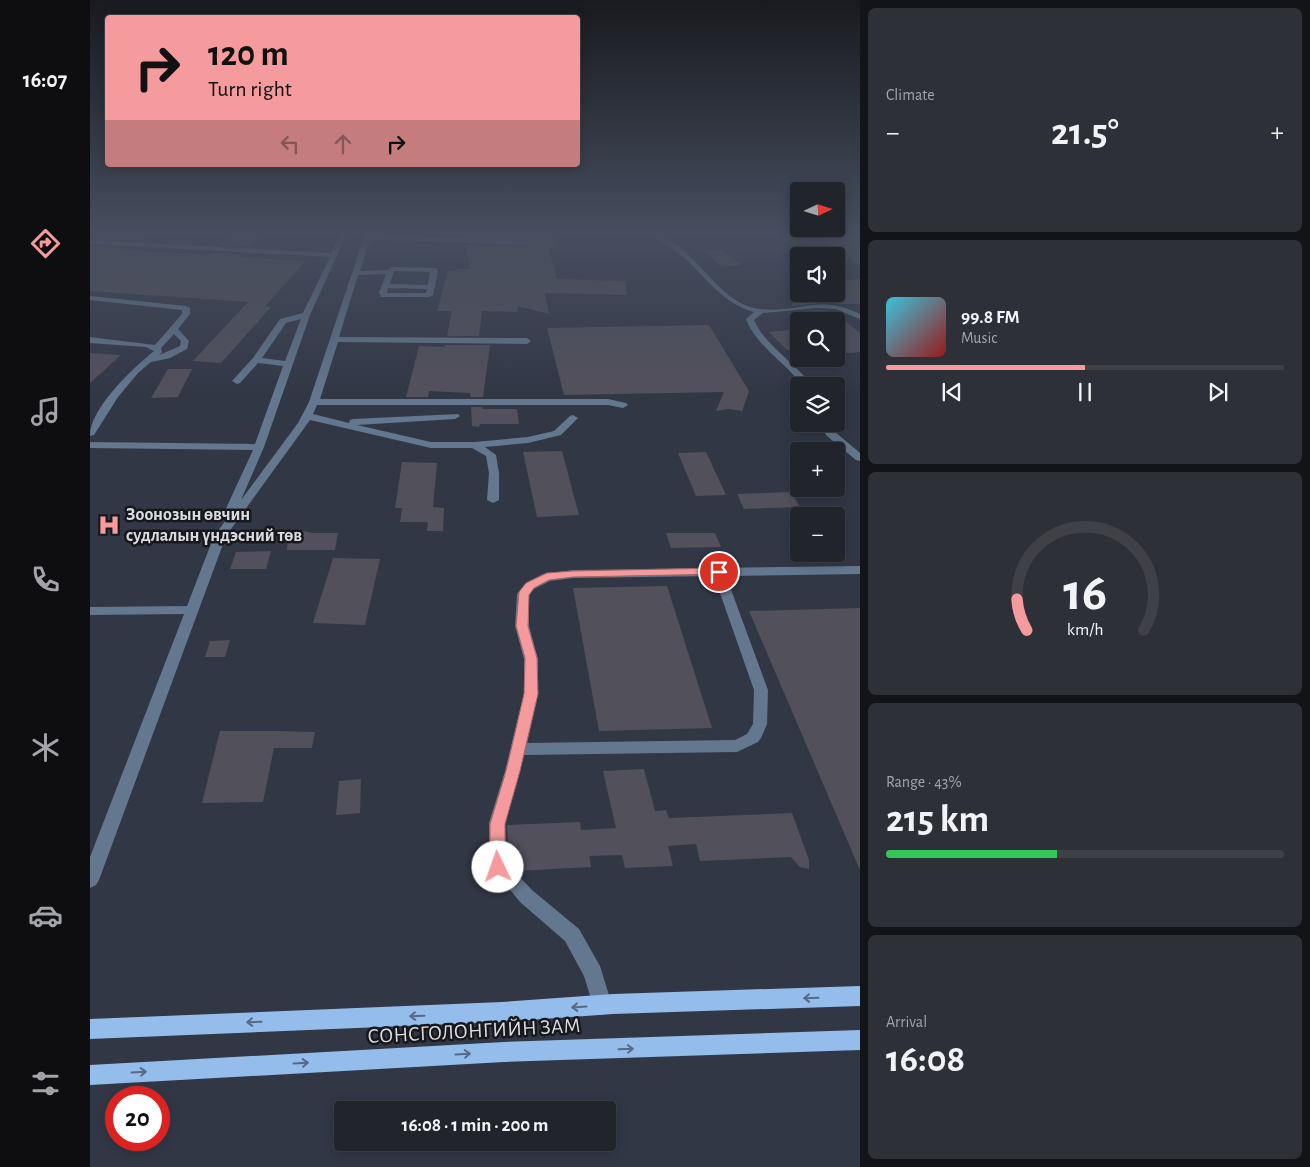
<!DOCTYPE html>
<meta charset="utf-8">
<style>
:root{--surface:#22242b;--page:#2e3037;--text:#f1f3f6;--muted:#a2a4a9;--line:#3f4147;--accent:#f59b9e}
body{margin:0;font-family:"Alegreya Sans",sans-serif;background:var(--page);color:var(--text);height:100vh;display:flex;flex-direction:column;font-size:19px;white-space:nowrap}
*{box-sizing:border-box;margin:0}
p{font-size:16px;color:var(--muted)}
.icon{flex:none;width:28px;height:28px;fill:none;stroke:currentColor;stroke-width:2;stroke-linecap:round;stroke-linejoin:round}
.map{position:relative;flex:1;overflow:hidden}
.panel{display:flex;flex-direction:column;gap:8px;padding:8px;background:#131418;width:450px}
.panel>*{flex:none}
.top-card{position:absolute;left:15px;top:15px;width:475px;height:152px;border-radius:5px;box-shadow:0 2px 12px #0003,0 0 0 1px var(--line);background:#f59b9e;color:#111;overflow:hidden}
.needle{width:32px;rotate:86deg}
.fabs{position:absolute;left:700px;top:182px;display:grid;gap:10px}
.fabs a{display:grid;place-items:center;width:55px;height:55px;border-radius:5px;background:var(--surface);box-shadow:0 2px 12px #0003,0 0 0 1px var(--line);font-size:25px}
.speed{position:absolute;left:15px;top:1086px;display:flex;gap:10px;font-size:25px;font-weight:700;text-align:center}
.speed>*{display:grid;place-content:center;width:65px;height:65px;border-radius:50%;background:var(--surface);box-shadow:0 2px 12px #0003,0 0 0 1px var(--line);line-height:1}
.speed .limit{border:8px solid #d22;background:#fff;color:#111}
.pin{position:absolute;display:grid;place-items:center;width:42px;height:42px;color:#fff;margin:-21px;border:2px solid #fff;border-radius:50%;box-shadow:0 1px 5px #0007}
.me{position:absolute;width:55px;margin:-28px;rotate:357deg;stroke-linejoin:round;filter:drop-shadow(0 0 4px #0008)}
.turn{display:flex;align-items:center;gap:18px;height:105px;padding:0 20px;font-size:22px}
.turn .icon{width:65px;height:65px;stroke-width:2.5}
.turn b{display:block;font-size:35px;line-height:42px}
.lanes{display:flex;align-items:center;height:48px;padding:0 20px;background:#0003;justify-content:center;gap:25px;direction:ltr}
.lanes .off{opacity:.35}
.big{font-size:38px;font-weight:700;line-height:1.1}
.panel .card{flex:1;display:flex;flex-direction:column;justify-content:center;gap:8px;min-width:0;padding:0 18px;border-radius:8px;background:var(--page)}
.panel .dial{align-items:center;gap:0}
.dial svg{height:130px;overflow:visible;fill:none;stroke:var(--line);stroke-width:7;stroke-linecap:round;text-anchor:middle}
.dial text{fill:var(--text);stroke:none}
.song{display:flex;align-items:center;gap:15px}
.cover{width:60px;height:60px;border-radius:8px;background:linear-gradient(135deg,hsl(190 70% 55%),hsl(0 70% 35%))}
.played{height:5px;border-radius:2px;background:linear-gradient(90deg,var(--accent) 50%,var(--line) 50%)}
.keys{display:flex;justify-content:space-around;direction:ltr}
.heat{display:flex;justify-content:space-between;align-items:center;font-size:28px;direction:ltr}
.charge{height:8px;border-radius:4px;background:linear-gradient(90deg,#34c759 43%,var(--line) 0)}
.trip{position:absolute;left:244px;top:1101px;width:282px;height:50px;border-radius:5px;background:var(--surface);box-shadow:0 2px 12px #0003,0 0 0 1px var(--line);font-weight:700;line-height:50px;text-align:center}
main{display:flex;flex:1;min-height:0}
.tabs{display:flex;flex-direction:column;width:90px;justify-content:space-around;align-items:center;background:#0e0e11;color:var(--muted)}
.tabs .icon{width:35px;height:35px}
.tabs .on{color:var(--accent)}
.tabs b{font-size:22px;color:var(--text)}
.map>svg:first-child{display:block}
</style>
<main>
<nav class="tabs">
<b>16:07</b>
<svg class="icon on" aria-label="directions" viewBox="0 0 24 24"><path d="M12 3l9 9-9 9-9-9zM9 14v-3h6M13 9l2 2-2 2"/></svg>
<svg class="icon" aria-label="music" viewBox="0 0 24 24"><path d="M9 18V5l10-2v13"/><circle cx="6" cy="18" r="3"/><circle cx="16" cy="16" r="3"/></svg>
<svg class="icon" aria-label="phone" viewBox="0 0 24 24"><path d="M5 4h4l2 5-3 2q2 4 5 5l2-3 5 2v4C11 20 4 13 5 4z"/></svg>
<svg class="icon" aria-label="climate" viewBox="0 0 24 24"><path d="M12 3v18M4 7l16 10M4 17L20 7"/></svg>
<svg class="icon" aria-label="car" viewBox="0 0 24 24"><path d="M5 17H2v-5l4-1 3-4h7l3 4 3 1v5h-3M9 17h6M6 11h13"/><circle cx="7" cy="17" r="2"/><circle cx="17" cy="17" r="2"/></svg>
<svg class="icon" aria-label="filters" viewBox="0 0 24 24"><path d="M4 7h16M4 17h16"/><circle cx="9" cy="7" r="2"/><circle cx="15" cy="17" r="2"/></svg>
</nav>
<div class="map">
<svg width="770" height="1167" viewBox="0 0 770 1167">
<rect width="100%" height="100%" fill="#2d3039"/>
<!-- built -->
<path fill="#323746" fill-rule="evenodd" d="M0,231H770V1167H0ZM709,256H746V294H709ZM709,321H746V359H709ZM709,386H746V424H709ZM709,451H746V489H709ZM709,516H746V554H709ZM26,1098H69V1140H26ZM252,1110H518V1142H252Z"/>
<!-- building -->
<g fill="#52505b">
<path d="M17,231H64L48,241L5,238Z"/>
<path d="M373,231H463L469,247H458L467,279L535,281L537,295L455,293L459,314L428,306L427,312L392,311L389,336H357L362,311H347L358,271H365L366,269H380L376,245L436,247L441,244L436,239L374,237Z"/>
<path d="M721,231H770V266L750,253Z"/>
<path d="M141,235L171,237L161,247L129,245Z"/>
<path d="M0,246L37,248L33,250L117,255L121,252L152,254L149,257L215,261L175,307H181L131,363L103,361L158,302L0,291Z"/>
<path d="M633,250L651,265L631,267L615,251Z"/>
<path d="M770,279V304H746V281Z"/>
<path d="M728,299L732,303L702,306L703,301Z"/>
<path d="M727,310L742,311L770,333V352L746,354V321H712L702,312Z"/>
<path d="M619,325L659,391L652,411L639,409L626,411L634,392L474,395L457,328Z"/>
<path d="M709,329V349L697,350L679,332Z"/>
<path d="M355,345H400L393,397H381L380,393L339,391L338,397H316L329,346L355,347Z"/>
<path d="M0,353L31,355L0,383Z"/>
<path d="M78,369H102L88,397L61,398Z"/>
<path d="M381,407H392V409H427L429,424H390L389,427L382,426Z"/>
<path d="M472,451L489,515L447,517L433,452Z"/>
<path d="M616,452L636,495L606,496L588,453Z"/>
<path d="M312,462L347,463L343,507L354,508L353,531H337L338,522H310L312,508H305Z"/>
<path d="M701,492L710,507L654,509L647,494Z"/>
<path d="M209,530L222,533H248L245,550H197L198,536Z"/>
<path d="M576,533H625L631,547L581,548Z"/>
<path d="M181,551L176,569H140L146,552Z"/>
<path d="M243,558L290,559L275,625L223,623Z"/>
<path d="M577,586L622,728L509,731L483,588Z"/>
<path d="M770,608V870L659,611Z"/>
<path d="M140,640L135,657H115L120,641Z"/>
<path d="M130,731H187L225,732L222,748H184L173,802L112,803Z"/>
<path d="M554,769L565,811L576,810L579,818L702,813L719,860V869L710,867L701,857L610,861L606,844L578,846L583,866L535,868L532,855L499,856L501,867L426,871L419,863L417,825L490,822L491,830L526,828L513,771Z"/>
<path d="M271,779L270,813L246,815L249,781Z"/>
</g>
<g fill="none" stroke-linecap="round" stroke-linejoin="round">
<!-- minor -->
<g fill="#63778e" fill-rule="evenodd">
<path d="M252,231H258L220,315L174,447L151,500L208,423L219,402L276,231H282L281,235L436,241L439,243L436,245L280,239L270,271L298,270L302,267L346,268L348,272L343,295L339,297H291L289,293L296,274L268,275L249,337L437,338L441,341L437,344L248,342L230,399H518L536,403L538,405L533,408L518,405H227L223,414L259,423L260,420L263,419L368,414L370,416L365,419L267,425L341,442H384L438,437L464,431L480,416L483,415L488,418L471,435L438,443L395,447L406,455L409,473V500L403,503L397,500L399,473L396,456L382,448H341L220,420L136,536L9,880L6,885L0,888V857L94,614L0,615V607L97,606L124,536L136,520L132,517L163,450L0,448V442L165,444L193,366L168,363L150,383L147,384L142,381L163,358L190,319L213,313L240,257L0,244V240L241,253ZM304,271L340,272L338,285L300,284ZM298,288L337,289L336,293H297ZM211,319L195,361L172,358L196,323Z"/>
<path d="M559,231H567L566,232C574,239 584,242 592,249C615,268 637,305 669,309C709,314 727,293 770,314V319L746,309L727,308L673,313L664,320C676,347 705,362 722,386H713C695,362 667,347 656,319L664,312C633,304 615,276 592,256C583,248 572,243 563,236Z"/>
<path d="M0,296L96,306L100,308V314L88,329L99,341L97,349L80,358L61,362L48,373L28,397L4,435L0,436C0,408 43,368 64,351L56,347L0,343V337L65,345L92,314V310L0,300ZM84,334L91,341L90,346L69,355L72,352L71,348Z"/>
<path d="M729,424H739L745,432L770,453V461L766,460L737,436Z"/>
<path d="M770,566V574L636,576L678,690L677,724L671,738L668,742L647,752L434,755L415,823L417,864L442,890L489,929L510,966L522,1005L519,1012L512,1015L505,1012L494,976L475,941L430,902L413,881L402,872L399,867V823L415,771L434,694V659L425,626L427,594L436,583L453,574L483,570ZM624,576L664,690L663,724L657,734L645,740L437,743L448,694V659L439,626V595L444,589L460,581L483,578Z"/>
</g>
<!-- major -->
<g fill="#94bdec" fill-rule="evenodd">
<path d="M770,986V1006L523,1014L412,1022L0,1039V1019L412,1002L523,994Z"/>
<path d="M770,1030V1050L414,1062L0,1085V1065L414,1042Z"/>
</g>
</g>
<!-- one-way arrows -->
<defs><path id="oneway-shaft" d="M-6 0H5M1.5-3L5.5 0L1.5 3" fill="none" stroke-width="1.6" stroke-linecap="round" stroke-linejoin="round" transform="scale(1.25)"/></defs>
<g stroke="#566a84">
<use href="#oneway-shaft" transform="translate(721 998) rotate(178)"/>
<use href="#oneway-shaft" transform="translate(489 1007) rotate(176)"/>
<use href="#oneway-shaft" transform="translate(327 1016) rotate(178)"/>
<use href="#oneway-shaft" transform="translate(164 1022) rotate(178)"/>
<use href="#oneway-shaft" transform="translate(536 1049) rotate(-2)"/>
<use href="#oneway-shaft" transform="translate(373 1054) rotate(-3)"/>
<use href="#oneway-shaft" transform="translate(211 1063) rotate(-3)"/>
<use href="#oneway-shaft" transform="translate(49 1072) rotate(-3)"/>
</g>
<!-- sky -->
<linearGradient id="sky" x2="0" y2="1"><stop stop-color="#191a1f"/><stop offset="0.59" stop-color="#464e5f"/><stop offset="1" stop-color="#464e5f" stop-opacity="0"/></linearGradient>
<rect width="770" height="394" fill="url(#sky)"/>
<!-- route -->
<path fill="#f59b9e" stroke="#9f6567" d="M629,568L633,569L634,572L633,574L483,577L459,580L444,588L439,595L438,626L447,658L448,694L430,771L415,824V867L413,872L408,874L402,872L400,867V824L416,771L434,694L435,658L426,626L429,592L436,583L457,573L483,571Z"/>
<!-- icons -->
<defs>
<g id="hospital-bare" transform="scale(1.725)"><path d="M-5-5h3v3.5h4V-5h3V5h-3V1.5h-4V5h-3Z" fill="#f59b9e" stroke="#17181c" stroke-width="2.5" paint-order="stroke"/></g>
</defs>
<g fill-rule="evenodd">
<use href="#hospital-bare" x="19" y="525"/>
</g>
<g text-anchor="middle" dominant-baseline="central" stroke-width="5" stroke-linejoin="round" paint-order="stroke">
<!-- poi labels -->
<g font-size="18" font-weight="bold" fill="#dadce2" stroke="#17181c" text-anchor="start">
<text x="36" y="515">Зоонозын өвчин<tspan x="36" dy="21">судлалын үндэсний төв</tspan></text>
</g>
<!-- near-street labels -->
<g font-size="21" fill="#dadce2" stroke="#17181c">
<text transform="translate(384 1031) rotate(-3)">СОНСГОЛОНГИЙН ЗАМ</text>
</g>
</g>
</svg>
<div class="fabs">
<a><svg class="needle" viewBox="-14 -14 28 28"><path d="M0-13l5 13h-10z" fill="#e53935"/><path d="M0 13l5-13h-10z" fill="#a2a4a9"/></svg></a>
<a><svg class="icon" aria-label="sound" viewBox="0 0 24 24"><path d="M4 9h4l5-4v14l-5-4H4zM17 9q2 3 0 6"/></svg></a>
<a><svg class="icon" aria-label="search" viewBox="0 0 24 24"><circle cx="10" cy="10" r="6"/><path d="M15 15l6 6"/></svg></a>
<a><svg class="icon" aria-label="layers" viewBox="0 0 24 24"><path d="M12 4l9 5-9 5-9-5zM3 14l9 5 9-5"/></svg></a>
<a>+</a>
<a>−</a>
</div>
<div class="speed"><div class="limit">20</div></div>
<div class="pin" style="left:629px;top:572px;background:#d93025"><svg class="icon" aria-label="arrive" viewBox="0 0 24 24"><path d="M6 21V4h12l-3 4 3 4H6"/></svg></div>
<svg class="me" style="left:408px;top:867px" viewBox="-20 -20 40 40"><circle r="19" fill="#fff"/><path d="M0-13L10 11 0 6-10 11z" fill="#f59b9e"/></svg>
<div class="trip">16:08 · 1 min · 200 m</div>
<div class="top-card">
<div class="turn"><svg class="icon" aria-label="right" viewBox="0 0 24 24"><path d="M7 20v-9h11M14 6l5 5-5 5"/></svg><div><b>120 m</b>Turn right</div></div>
<div class="lanes"><svg class="icon off" aria-label="left" viewBox="0 0 24 24"><path d="M17 20v-9H6M10 6l-5 5 5 5"/></svg><svg class="icon off" aria-label="ahead" viewBox="0 0 24 24"><path d="M12 20V5M6 11l6-6 6 6"/></svg><svg class="icon" aria-label="right" viewBox="0 0 24 24"><path d="M7 20v-9h11M14 6l5 5-5 5"/></svg></div>
</div>
</div>
<section class="panel">
<div class="card"><p>Climate</p>
<div class="heat"><a>−</a><b class="big">21.5°</b><a>+</a></div>
</div>
<div class="card">
<div class="song"><i class="cover"></i><div><b>99.8 FM</b><p>Music</p></div></div>
<div class="played"></div>
<div class="keys"><svg class="icon" aria-label="previous" viewBox="0 0 24 24"><path d="M18 5L8 12l10 7zM5 5v14"/></svg><svg class="icon" aria-label="pause" viewBox="0 0 24 24"><path d="M8 5v14M16 5v14"/></svg><svg class="icon" aria-label="next" viewBox="0 0 24 24"><path d="M6 5l10 7-10 7zM19 5v14"/></svg></div>
</div>
<div class="card dial"><svg viewBox="0 0 100 80">
<path d="M14 69A42 42 0 1 1 86 69"/>
<path d="M14 69A42 42 0 0 1 8 50" stroke="#f59b9e"/>
<text x="50" y="56" font-size="32" font-weight="700">16</text>
<text x="50" y="72" font-size="11">km/h</text>
</svg></div>
<div class="card"><p>Range · 43%</p><b class="big">215 km</b><div class="charge"></div></div>
<div class="card"><p>Arrival</p><b class="big">16:08</b></div>
</section>
</main>
